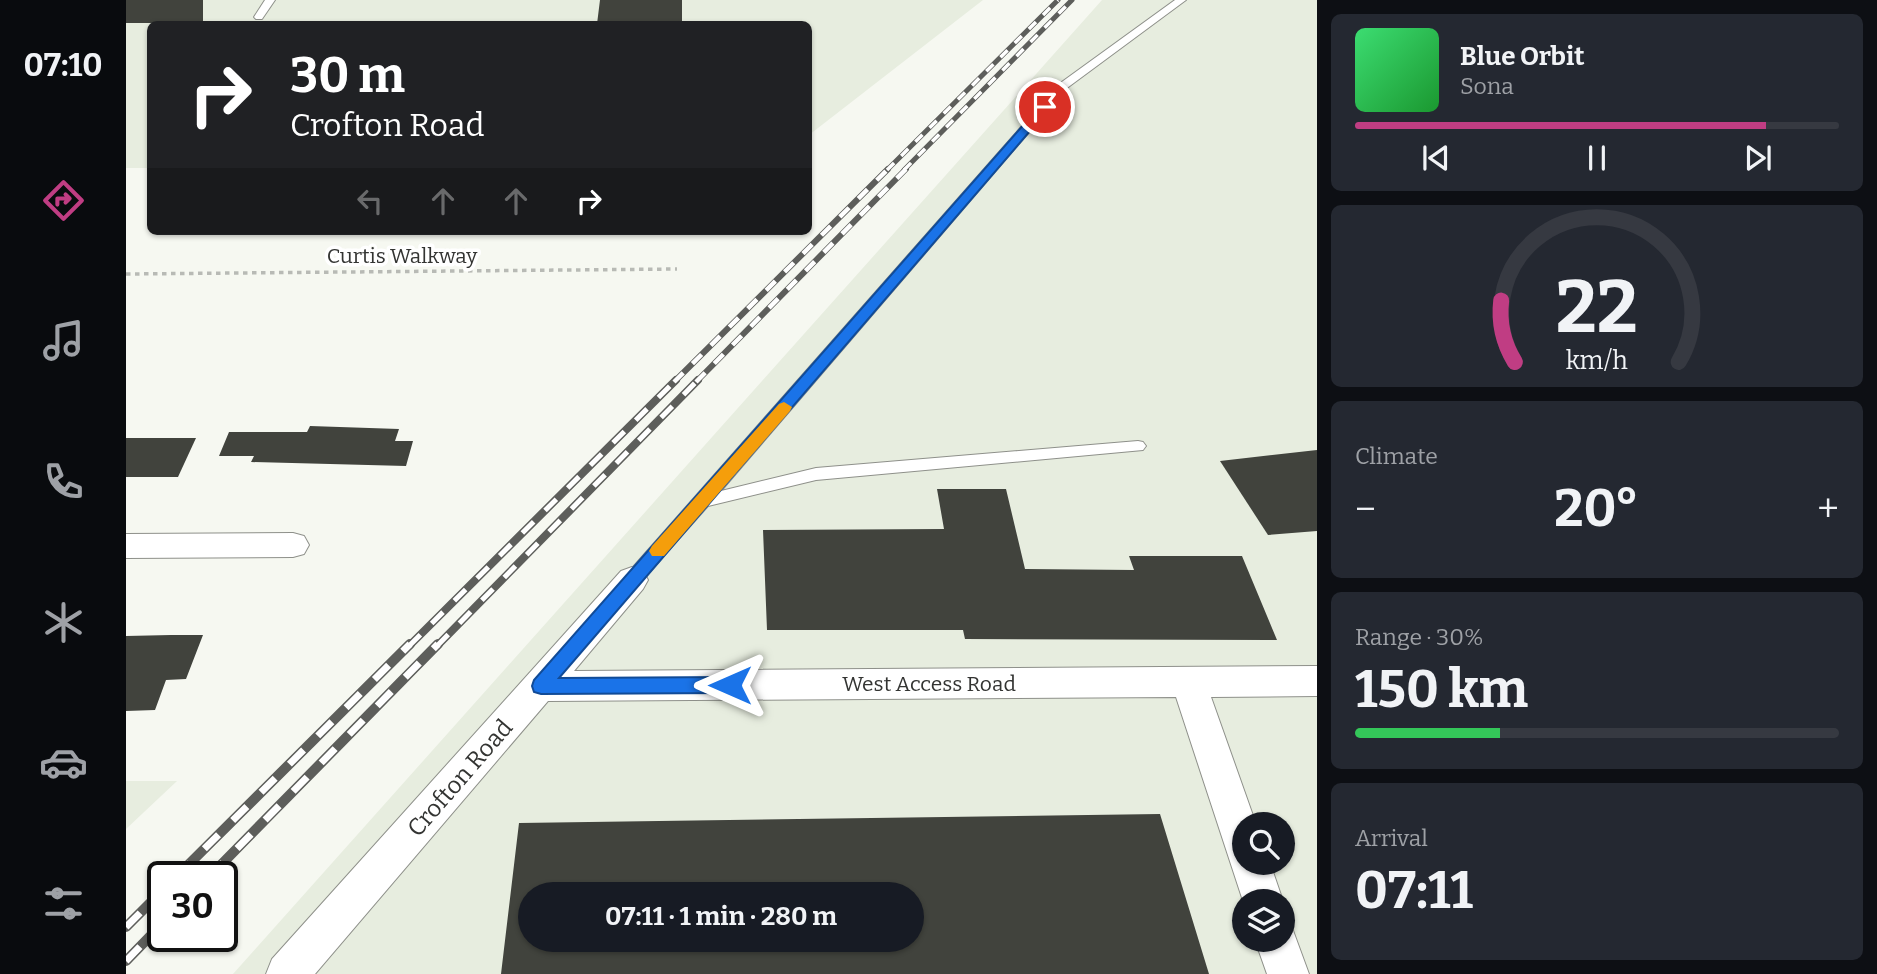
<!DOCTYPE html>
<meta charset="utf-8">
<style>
:root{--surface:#171b24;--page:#242831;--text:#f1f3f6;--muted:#9ea1a6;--line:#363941;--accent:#c03d83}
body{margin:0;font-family:Bitter,serif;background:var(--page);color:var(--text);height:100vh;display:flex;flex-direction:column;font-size:26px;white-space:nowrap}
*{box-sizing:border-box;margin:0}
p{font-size:23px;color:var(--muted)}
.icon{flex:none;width:38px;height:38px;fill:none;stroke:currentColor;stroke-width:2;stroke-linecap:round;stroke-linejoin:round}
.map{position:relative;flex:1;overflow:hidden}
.side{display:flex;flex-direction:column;gap:14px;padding:14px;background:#0d0f14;width:560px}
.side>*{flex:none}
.hud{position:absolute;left:21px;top:21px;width:665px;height:214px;border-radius:10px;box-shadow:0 2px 5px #0004;background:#202124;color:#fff;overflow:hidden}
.controls{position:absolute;left:1106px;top:812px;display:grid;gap:14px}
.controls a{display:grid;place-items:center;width:63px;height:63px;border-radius:50%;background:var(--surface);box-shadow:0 2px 5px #0004;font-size:35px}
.speed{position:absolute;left:21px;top:861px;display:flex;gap:14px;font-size:35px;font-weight:700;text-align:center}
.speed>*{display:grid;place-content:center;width:91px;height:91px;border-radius:50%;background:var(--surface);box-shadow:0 2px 5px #0004;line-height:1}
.speed .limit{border:4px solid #111;border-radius:10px;background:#fff;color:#111}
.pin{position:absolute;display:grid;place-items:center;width:60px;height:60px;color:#fff;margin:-30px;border:4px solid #fff;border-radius:50%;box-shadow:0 2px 7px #0007}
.me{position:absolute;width:77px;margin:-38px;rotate:270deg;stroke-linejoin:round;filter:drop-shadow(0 0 5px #0008)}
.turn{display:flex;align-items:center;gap:24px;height:147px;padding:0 28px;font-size:32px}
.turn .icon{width:91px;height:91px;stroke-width:2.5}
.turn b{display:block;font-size:49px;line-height:60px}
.lanes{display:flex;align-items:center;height:66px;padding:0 28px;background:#0003;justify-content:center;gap:35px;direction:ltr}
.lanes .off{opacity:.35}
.big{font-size:52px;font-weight:700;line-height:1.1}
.side .card{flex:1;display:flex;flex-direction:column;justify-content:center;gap:10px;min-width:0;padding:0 24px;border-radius:10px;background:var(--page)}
.side .dial{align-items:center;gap:0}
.dial svg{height:182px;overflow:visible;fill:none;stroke:var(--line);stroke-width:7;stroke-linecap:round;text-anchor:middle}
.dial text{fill:var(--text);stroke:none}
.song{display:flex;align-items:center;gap:21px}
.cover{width:84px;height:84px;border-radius:10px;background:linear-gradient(135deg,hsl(140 70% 55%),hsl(130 70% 35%))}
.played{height:7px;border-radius:4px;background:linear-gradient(90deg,var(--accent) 85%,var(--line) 85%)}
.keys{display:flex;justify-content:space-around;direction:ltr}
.heat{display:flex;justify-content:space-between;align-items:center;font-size:38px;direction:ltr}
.charge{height:10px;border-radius:5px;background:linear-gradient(90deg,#34c759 30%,var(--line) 0)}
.trip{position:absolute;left:392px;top:882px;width:406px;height:70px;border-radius:35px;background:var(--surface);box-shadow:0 2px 5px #0004;font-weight:700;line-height:70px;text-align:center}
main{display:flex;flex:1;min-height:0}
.tabs{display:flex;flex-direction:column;width:126px;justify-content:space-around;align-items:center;background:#090b0e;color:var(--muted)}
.tabs .icon{width:49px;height:49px}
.tabs .current{color:var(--accent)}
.tabs b{font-size:32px;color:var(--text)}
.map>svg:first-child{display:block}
</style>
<main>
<nav class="tabs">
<b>07:10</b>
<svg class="icon current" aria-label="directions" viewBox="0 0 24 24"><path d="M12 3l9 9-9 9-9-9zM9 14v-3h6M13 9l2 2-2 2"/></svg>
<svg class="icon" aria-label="music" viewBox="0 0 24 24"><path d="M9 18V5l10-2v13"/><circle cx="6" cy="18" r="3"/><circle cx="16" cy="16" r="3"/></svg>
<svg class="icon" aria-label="phone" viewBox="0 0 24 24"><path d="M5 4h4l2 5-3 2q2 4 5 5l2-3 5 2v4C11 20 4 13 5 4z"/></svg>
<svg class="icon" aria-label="climate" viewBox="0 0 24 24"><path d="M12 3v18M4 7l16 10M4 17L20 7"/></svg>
<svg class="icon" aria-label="car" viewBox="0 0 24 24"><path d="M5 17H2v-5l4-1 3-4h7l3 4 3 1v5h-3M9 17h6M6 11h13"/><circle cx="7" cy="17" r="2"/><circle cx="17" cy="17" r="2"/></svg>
<svg class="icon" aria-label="filters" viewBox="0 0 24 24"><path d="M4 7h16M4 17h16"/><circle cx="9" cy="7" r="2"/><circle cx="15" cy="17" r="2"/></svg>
</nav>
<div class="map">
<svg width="1191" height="974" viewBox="0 0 1191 974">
<rect width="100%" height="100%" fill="#f6f8f1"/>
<!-- built -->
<g fill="#e7eddf" fill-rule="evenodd">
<path d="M0,0H857L683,135L682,24H24V168H0Z"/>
<path d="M976,0H1191V974H107ZM1118,824H1157V863H1118ZM404,894H786V940H404ZM1118,901H1157V940H1118Z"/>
<path d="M0,781H51L0,829Z"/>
</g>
<!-- building -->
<g fill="#41433d" fill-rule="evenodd">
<rect x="0" y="0" width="77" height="23"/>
<path d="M474,0H556V24H471Z"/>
<path d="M184,426L273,429L269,441H287L280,466L125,462L128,456H93L103,432H181Z"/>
<path d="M0,438H70L52,477H0Z"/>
<path d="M1191,450V531L1142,535L1094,461Z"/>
<path d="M811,489H880L899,569L1008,570L1003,556H1116L1151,640L839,639L837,630H641L637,530L818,529Z"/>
<path d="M45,635H77L60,679L40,680L29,710L0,711V636Z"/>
<path d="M1034,814L1083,974H375L393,823ZM404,894H786V940H404Z"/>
</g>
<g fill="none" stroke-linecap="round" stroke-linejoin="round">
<!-- lane casing -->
<g stroke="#8e908a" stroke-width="2">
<g id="lane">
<path d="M139,0H149L136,19H130L128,17Z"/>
<path d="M1049,0H1060L941,88L595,491L690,468L1012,441L1017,442L1020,446L1017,450L690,480L582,506L512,585L506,587L500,585L497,580L500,575L933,84Z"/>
</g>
</g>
<!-- street casing -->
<g stroke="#8e908a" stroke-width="2">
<g id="street">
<path d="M167,533L178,536L183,545L178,554L167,557L0,558V534Z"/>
<path d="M506,567L517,571L522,580L517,589L448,671L1191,666V696L1085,697L1130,824H1118V863H1144L1157,901V902L1118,901V904L1050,697L422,701L189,974H140L146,959L495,571Z"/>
<path d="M1157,922L1165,925L1183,974H1141L1129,940H1157Z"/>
</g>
</g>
<!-- path -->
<path stroke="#b8bab5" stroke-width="3.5" stroke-dasharray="4.5 4.5" stroke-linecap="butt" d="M0,274L551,269"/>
<!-- lane -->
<use href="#lane" fill="#fff" fill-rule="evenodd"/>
<!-- street -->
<use href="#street" fill="#fff" fill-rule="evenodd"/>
<!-- rail-far3 casing -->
<g stroke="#5d5e5b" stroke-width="5">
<g id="rail-far3">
<path d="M761,170L932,0"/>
<path d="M778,170L946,0"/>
</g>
</g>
<!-- rail-far2 casing -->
<g stroke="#5d5e5b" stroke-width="6">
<g id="rail-far2">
<path d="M548,382L762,169"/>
<path d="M570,382L780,169"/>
</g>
</g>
<!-- rail-far1 casing -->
<g stroke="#5d5e5b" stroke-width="8">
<g id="rail-far1">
<path d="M283,646L550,380"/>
<path d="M311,646L572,380"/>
</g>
</g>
<!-- rail casing -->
<g stroke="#5d5e5b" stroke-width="10">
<g id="rail">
<path d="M50,877L284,644"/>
<path d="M83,877L312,644"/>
<path d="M0,927L37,890"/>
<path d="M0,961L37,923"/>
</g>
</g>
<!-- rail-far3 -->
<use href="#rail-far3" stroke="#fff" stroke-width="3.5" stroke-dasharray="10" stroke-linecap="butt"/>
<!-- rail-far2 -->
<use href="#rail-far2" stroke="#fff" stroke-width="4.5" stroke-dasharray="13" stroke-linecap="butt"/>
<!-- rail-far1 -->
<use href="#rail-far1" stroke="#fff" stroke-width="5" stroke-dasharray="16" stroke-linecap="butt"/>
<!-- rail -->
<use href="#rail" stroke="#fff" stroke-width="7" stroke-dasharray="20" stroke-linecap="butt"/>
</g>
<!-- route -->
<path fill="#1a73e8" stroke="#114b97" stroke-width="2" d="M919,104L924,107L923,109L433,678L604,677L610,679L613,685L610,691L604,693L415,694L408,692L406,686L408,680L915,105Z"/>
<!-- slow -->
<path fill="#f59e0b" d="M658,402L666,407L664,411L538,556H526L523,551L526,546L653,404Z"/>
<g text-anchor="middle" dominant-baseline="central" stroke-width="7" stroke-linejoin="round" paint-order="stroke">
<!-- street labels -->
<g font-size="21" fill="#333432" stroke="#fff">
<text x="276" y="256">Curtis Walkway</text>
<text x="803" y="684">West Access Road</text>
</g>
<!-- near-street labels -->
<g font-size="24" fill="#333432" stroke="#fff">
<text transform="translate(334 778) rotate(-49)">Crofton Road</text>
</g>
</g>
</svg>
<div class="controls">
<a><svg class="icon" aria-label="search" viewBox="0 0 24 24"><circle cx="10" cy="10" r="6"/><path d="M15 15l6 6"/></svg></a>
<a><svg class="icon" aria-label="layers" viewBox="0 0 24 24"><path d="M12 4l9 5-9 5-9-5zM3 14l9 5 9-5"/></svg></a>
</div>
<div class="speed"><div class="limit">30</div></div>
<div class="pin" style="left:919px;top:107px;background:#d93025"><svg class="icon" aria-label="arrive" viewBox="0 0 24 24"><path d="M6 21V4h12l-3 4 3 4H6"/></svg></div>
<svg class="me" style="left:604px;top:685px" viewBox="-20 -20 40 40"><path d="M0-17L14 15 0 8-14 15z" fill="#1a73e8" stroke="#fff" stroke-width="4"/></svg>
<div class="trip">07:11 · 1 min · 280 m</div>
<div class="hud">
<div class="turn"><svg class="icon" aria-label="right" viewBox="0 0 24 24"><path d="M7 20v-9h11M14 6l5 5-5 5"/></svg><div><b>30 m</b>Crofton Road</div></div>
<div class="lanes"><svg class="icon off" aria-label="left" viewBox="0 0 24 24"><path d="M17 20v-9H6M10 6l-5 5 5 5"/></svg><svg class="icon off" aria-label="ahead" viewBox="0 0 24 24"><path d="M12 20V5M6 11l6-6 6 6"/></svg><svg class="icon off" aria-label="ahead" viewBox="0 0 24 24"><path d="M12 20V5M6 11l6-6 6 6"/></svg><svg class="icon" aria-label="right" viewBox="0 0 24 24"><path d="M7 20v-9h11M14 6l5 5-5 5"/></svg></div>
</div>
</div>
<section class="side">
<div class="card">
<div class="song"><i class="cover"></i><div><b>Blue Orbit</b><p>Sona</p></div></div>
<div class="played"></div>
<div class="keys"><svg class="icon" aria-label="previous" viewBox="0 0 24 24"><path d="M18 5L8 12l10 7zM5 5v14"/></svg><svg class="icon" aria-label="pause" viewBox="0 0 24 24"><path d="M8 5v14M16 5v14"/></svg><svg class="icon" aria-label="next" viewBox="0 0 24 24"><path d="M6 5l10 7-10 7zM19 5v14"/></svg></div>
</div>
<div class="card dial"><svg viewBox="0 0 100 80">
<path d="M14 69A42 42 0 1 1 86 69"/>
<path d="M14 69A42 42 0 0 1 8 42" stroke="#c03d83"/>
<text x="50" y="56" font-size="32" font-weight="700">22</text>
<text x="50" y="72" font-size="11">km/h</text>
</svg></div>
<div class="card"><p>Climate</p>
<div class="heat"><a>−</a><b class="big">20°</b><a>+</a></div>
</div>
<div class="card"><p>Range · 30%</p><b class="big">150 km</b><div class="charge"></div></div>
<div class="card"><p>Arrival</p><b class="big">07:11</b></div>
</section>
</main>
